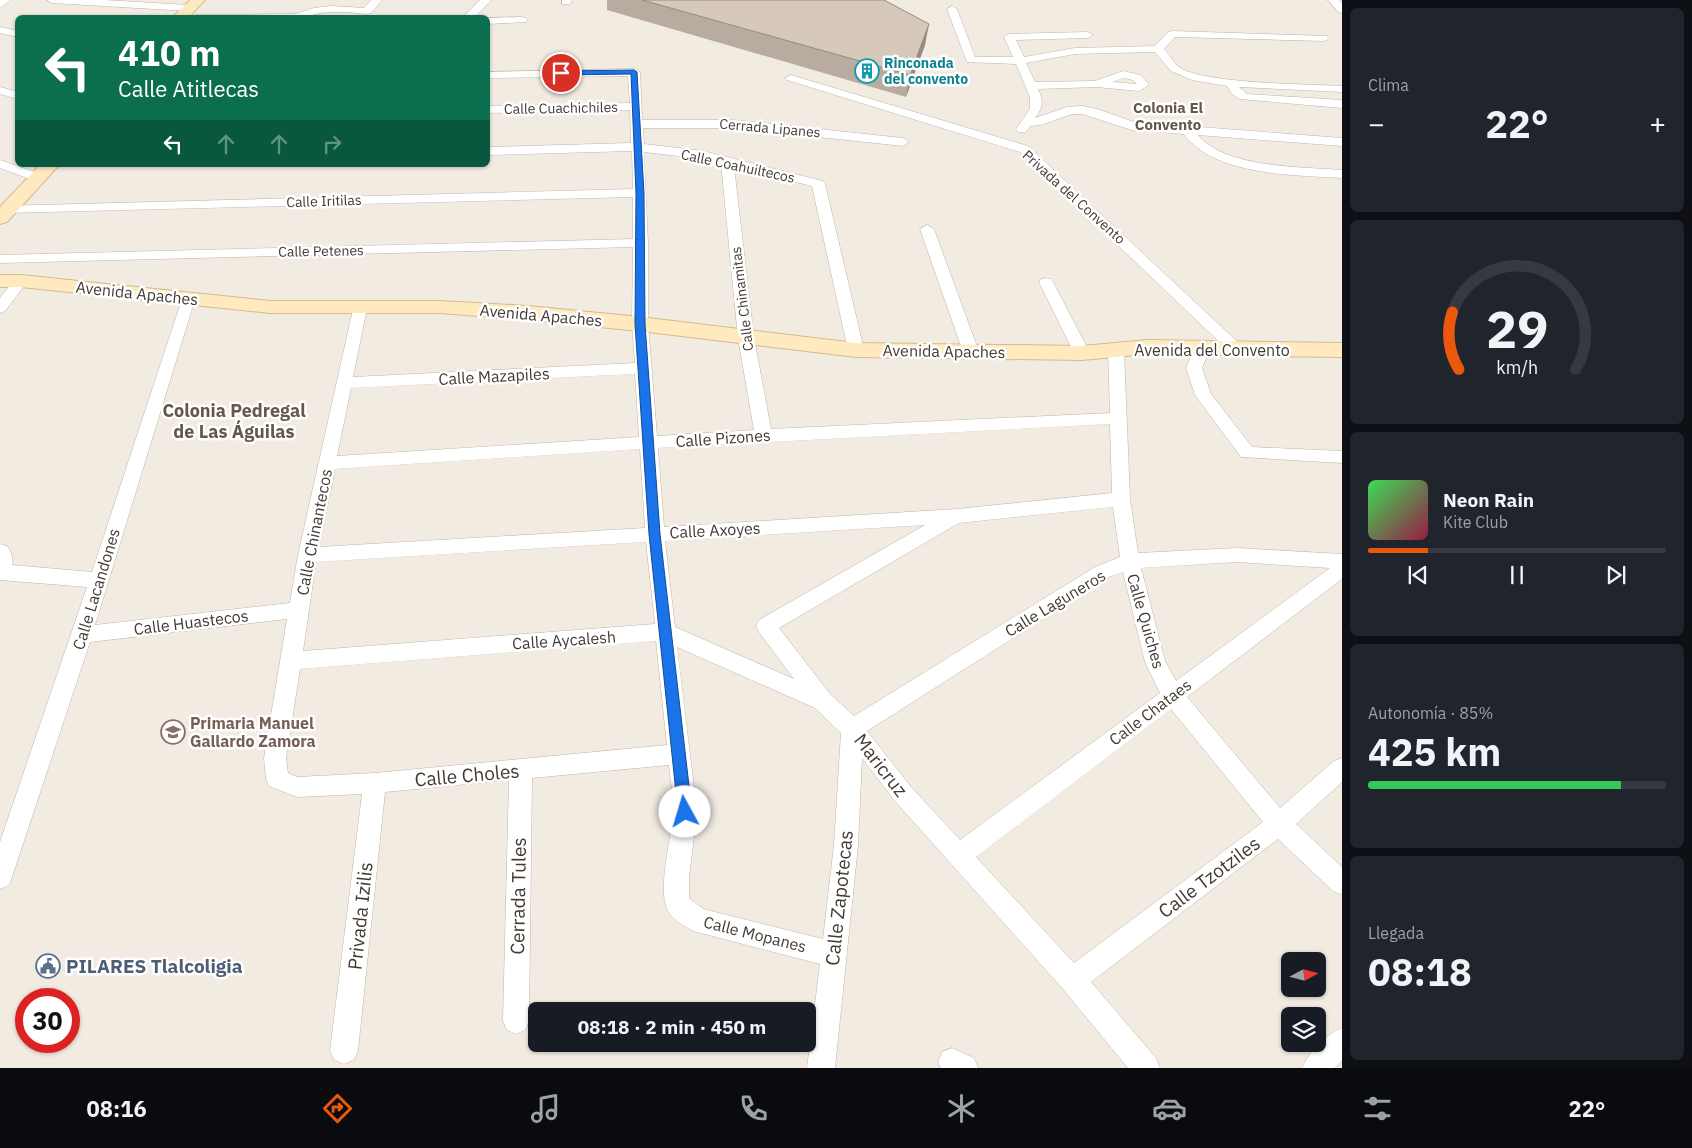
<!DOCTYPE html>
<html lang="es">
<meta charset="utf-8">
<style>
:root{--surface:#171b24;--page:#20242c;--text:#f1f3f6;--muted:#9ea1a6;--line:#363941;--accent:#ea580c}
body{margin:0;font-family:"IBM Plex Sans",sans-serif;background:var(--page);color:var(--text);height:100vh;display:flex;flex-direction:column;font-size:19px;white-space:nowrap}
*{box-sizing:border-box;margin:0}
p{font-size:16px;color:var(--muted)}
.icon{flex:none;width:28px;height:28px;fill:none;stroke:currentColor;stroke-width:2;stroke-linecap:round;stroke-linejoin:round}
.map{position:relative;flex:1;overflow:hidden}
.side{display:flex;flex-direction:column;gap:8px;padding:8px;background:#0d0f14;width:350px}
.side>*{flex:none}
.hud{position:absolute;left:15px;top:15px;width:475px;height:152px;border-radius:8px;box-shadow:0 1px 4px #0004;background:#0b6e4f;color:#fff;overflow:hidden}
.needle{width:32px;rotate:83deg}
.fabs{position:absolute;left:1281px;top:952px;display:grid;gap:10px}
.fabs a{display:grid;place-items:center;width:45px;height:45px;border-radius:8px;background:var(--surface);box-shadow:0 1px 4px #0004;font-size:25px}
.speed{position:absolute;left:15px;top:988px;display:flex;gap:10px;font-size:25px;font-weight:700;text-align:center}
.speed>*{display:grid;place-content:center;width:65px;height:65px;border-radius:50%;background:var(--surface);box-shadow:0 1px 4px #0004;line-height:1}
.speed .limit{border:8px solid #d22;background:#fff;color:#111}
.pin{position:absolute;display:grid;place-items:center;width:42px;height:42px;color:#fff;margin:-21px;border:2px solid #fff;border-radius:50%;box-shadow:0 1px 5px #0007}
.me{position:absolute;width:55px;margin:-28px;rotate:354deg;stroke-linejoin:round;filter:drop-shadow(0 0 4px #0008)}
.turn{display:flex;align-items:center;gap:18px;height:105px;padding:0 20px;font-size:22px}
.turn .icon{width:65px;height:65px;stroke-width:2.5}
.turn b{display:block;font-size:35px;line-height:42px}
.lanes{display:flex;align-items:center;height:48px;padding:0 20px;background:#0003;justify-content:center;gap:25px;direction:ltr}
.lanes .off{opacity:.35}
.big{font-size:38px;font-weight:800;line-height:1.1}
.side .card{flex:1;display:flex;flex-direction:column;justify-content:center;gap:8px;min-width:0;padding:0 18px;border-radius:8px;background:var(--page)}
.side .dial{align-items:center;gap:0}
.dial svg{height:130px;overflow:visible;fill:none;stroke:var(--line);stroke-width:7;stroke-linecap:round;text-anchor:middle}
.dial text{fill:var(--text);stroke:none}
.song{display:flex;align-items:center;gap:15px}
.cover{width:60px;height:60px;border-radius:8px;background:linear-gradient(135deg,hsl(130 70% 55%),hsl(340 70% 35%))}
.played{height:5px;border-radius:2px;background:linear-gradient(90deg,var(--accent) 20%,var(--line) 20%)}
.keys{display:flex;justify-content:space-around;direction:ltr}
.heat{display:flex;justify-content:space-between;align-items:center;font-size:28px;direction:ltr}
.charge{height:8px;border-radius:4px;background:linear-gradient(90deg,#34c759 85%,var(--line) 0)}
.trip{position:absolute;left:528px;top:1002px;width:288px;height:50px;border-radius:8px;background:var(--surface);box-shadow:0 1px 4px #0004;font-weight:800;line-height:50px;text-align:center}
.dock{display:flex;height:80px;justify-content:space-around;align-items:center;background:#090b0e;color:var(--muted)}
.dock .icon{width:35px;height:35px}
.dock .selected{color:var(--accent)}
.dock b{font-size:22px;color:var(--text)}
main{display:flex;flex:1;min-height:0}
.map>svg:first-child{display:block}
</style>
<main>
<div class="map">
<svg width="1342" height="1068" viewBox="0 0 1342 1068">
<rect width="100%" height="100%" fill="#f1ebe2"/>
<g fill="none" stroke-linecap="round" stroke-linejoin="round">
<!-- street casing -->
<g stroke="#c0b5a7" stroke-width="1">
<g id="street">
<path d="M0,0H11L0,8Z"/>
<path d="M47,0H104L188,5L193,8L188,11L52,3Z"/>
<path d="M371,0H382L371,13L367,14C346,12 324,9 305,18H191L196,15L295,14L314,8L331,6L364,8Z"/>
<path d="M480,0H491L474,18H462Z"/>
<path d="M562,0H572L570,4H562Z"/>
<path d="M1328,0H1339L1342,4V13L1338,12Z"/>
<path d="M952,6L957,9L975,57H1013L1004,37L1009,34L1088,32L1093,35L1088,38L1016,40L1024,57L1075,48L1155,46L1168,32L1172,31L1327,36L1328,38L1327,40L1323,41L1175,37L1164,49C1169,54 1173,62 1179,67C1203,84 1308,84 1342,86V92L1239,87L1247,94L1342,100V108L1240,99L1232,94L1227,86L1192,80L1171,71L1155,52L1075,54L1026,63L1035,82L1095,81L1123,71L1141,75L1149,85L1139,91L1096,87L1038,89C1044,101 1043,108 1035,118L1067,107L1082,106L1097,109L1134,122L1342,138V146L1198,135C1224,168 1303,167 1342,170V178C1295,175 1214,176 1184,134L1132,130L1082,114H1072L1041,125L1030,126L1026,132H1018L1016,129L1030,109V97L1016,64L967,62L947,9ZM1124,78L1133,80L1137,84L1112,82Z"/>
<path d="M522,17L526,18L527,20L526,22L488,24L489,18Z"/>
<path d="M0,27L18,31V37L0,33Z"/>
<path d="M634,69L640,72L642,120H733L903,138L909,142L903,146L733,128H643L644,144L703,151L823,181L825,184L864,350L862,354H850L848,350L812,186L734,167L754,338L771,429L1110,413L1108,351L1110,347H1122L1124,351L1130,499L1138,553L1237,548L1342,554V579L1187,697L1280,808L1334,761L1342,758V782L1296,824L1342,867V895L1333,891L1278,839L1091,982L1156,1058L1160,1068H1128L1063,989L895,801L862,758L858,845L835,1068H807L820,964L697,932C686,928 669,918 666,906C659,885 671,838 673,815C675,799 670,781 669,765L532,778L529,1021L525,1030L516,1034L507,1030L503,1021L509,780L385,792L358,1050L354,1060L344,1064L334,1060L330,1050L362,794L297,797L269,786L266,779L264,758L287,619L90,642L12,877L9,885L0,889V842L87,587L0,580V544L7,546C11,552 14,558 12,565L92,572L183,296H193L195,299L95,625L290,603L298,555L354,305H364L367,308L353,377L635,363L632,324L633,247L0,263V255L633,239V197L7,213L2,212L0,209L2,206L633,189L632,151L488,155V147L631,143L630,110L488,113V106L630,103L628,76L488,78V72ZM644,152L703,159L721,163L738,338L754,430L657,436L648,324V243ZM635,374L639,437L337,456L351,388ZM1110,424L1112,493L957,509L664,527L658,448ZM640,449L645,528L319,547L335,469ZM1113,507L1120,557L1095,567L854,716L830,694L779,628L959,523ZM925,525L759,620L756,626L759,632L794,679L675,627L665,541ZM646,542L655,624L303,651L316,562ZM1237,562L1330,568L1176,681L1165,661L1141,568ZM1123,572L1145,662L1160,693L960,840L911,787L867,731L1109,577ZM656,641L667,745L375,773L297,777L288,773L286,758L300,669ZM677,647L815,708L841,733L834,845L823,939L703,909L689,898V877L697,812ZM1171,709L1263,822L1074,963L976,857Z"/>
<path d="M791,75L1028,146L1244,348L1242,352H1230L1020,152L787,80L785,78Z"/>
<path d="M0,87L18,92V99L0,94Z"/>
<path d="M0,160L43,175L45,178L38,182L0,168Z"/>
<path d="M927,225L934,229L979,352L977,356H965L963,352L920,229Z"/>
<path d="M21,277L26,278L28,281L5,311L0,313V298L16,278Z"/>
<path d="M1046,278L1051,279L1053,282L1090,353L1088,357H1076L1074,353L1039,282L1041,279Z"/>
<path d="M1203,342L1209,343L1211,347L1202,368L1211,394L1252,447L1342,451V463L1241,457L1195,395L1186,368L1197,343Z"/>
<path d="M1342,1028V1060L1335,1068H1302C1309,1052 1326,1034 1342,1028Z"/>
<path d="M952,1048L974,1058L978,1068H941L938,1062L942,1052Z"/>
</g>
</g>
<!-- secondary casing -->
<g stroke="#d3bb8f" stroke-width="2">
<g id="secondary">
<path d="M190,0H205L188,18H172Z"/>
<path d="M40,165H59L7,222L0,224V207Z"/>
<path d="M0,275H21L270,301H440L528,306L640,317L856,343L1082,346L1148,340L1342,343V357L1148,354L1082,360L856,357L640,331L528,320L440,313H270L21,287H0Z"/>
</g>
</g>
<!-- street -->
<use href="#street" fill="#fff" fill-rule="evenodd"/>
<!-- secondary -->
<use href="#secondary" fill="#ffe9be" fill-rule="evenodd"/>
</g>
<!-- wall -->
<path fill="#b8aca0" d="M607,0H884L925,45L906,97L607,10Z"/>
<!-- shaded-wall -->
<path fill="#968c82" d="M929,24L925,45L906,97L910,75Z"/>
<!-- building -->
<path fill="#d6c8ba" stroke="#968c82" d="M642,0H884L929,24L910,75Z"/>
<!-- route -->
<path fill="#1a73e8" stroke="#114b97" d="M634,70L637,72L644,193L645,324L660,534L692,812L690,817L685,819L680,817L678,812L649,534L635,324L636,193L631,74L561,75L557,73L561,71Z"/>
<!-- icons -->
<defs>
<g id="building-ring" transform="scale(1.25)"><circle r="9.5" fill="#fff" stroke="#0f9aa8" stroke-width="1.5"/><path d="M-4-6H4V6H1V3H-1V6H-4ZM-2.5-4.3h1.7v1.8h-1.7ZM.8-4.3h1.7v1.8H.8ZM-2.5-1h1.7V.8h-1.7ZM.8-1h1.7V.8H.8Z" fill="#0f9aa8"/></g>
<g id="school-ring" transform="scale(1.25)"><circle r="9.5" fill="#fff" stroke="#8d6e63" stroke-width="1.5"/><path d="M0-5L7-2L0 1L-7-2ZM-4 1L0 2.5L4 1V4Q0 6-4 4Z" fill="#8d6e63"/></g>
<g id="civic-ring" transform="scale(1.25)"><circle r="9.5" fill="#fff" stroke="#5c6f8a" stroke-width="1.5"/><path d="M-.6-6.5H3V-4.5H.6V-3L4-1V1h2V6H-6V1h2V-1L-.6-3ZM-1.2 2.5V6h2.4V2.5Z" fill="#5c6f8a"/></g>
</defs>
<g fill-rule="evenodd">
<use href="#building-ring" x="867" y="71"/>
<use href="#school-ring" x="173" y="732"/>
<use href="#civic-ring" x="48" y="966"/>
</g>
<g text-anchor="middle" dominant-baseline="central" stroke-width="5" stroke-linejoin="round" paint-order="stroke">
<!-- far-culture labels -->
<g font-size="14" font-weight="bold" fill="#0d838f" stroke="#fff" text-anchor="start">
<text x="884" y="63">Rinconada<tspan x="884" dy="16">del convento</tspan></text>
</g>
<!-- far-street labels -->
<g font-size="14" fill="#433b32" stroke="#fff">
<text transform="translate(561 108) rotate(-1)">Calle Cuachichiles</text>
<text transform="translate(770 128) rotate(5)">Cerrada Lipanes</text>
<text transform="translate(738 166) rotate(12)">Calle Coahuiltecos</text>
<text transform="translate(1074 197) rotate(42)">Privada del Convento</text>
<text transform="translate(324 201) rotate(-2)">Calle Iritilas</text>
<text transform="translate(321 251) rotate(-1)">Calle Petenes</text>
<text transform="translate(742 299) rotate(-97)">Calle Chinamitas</text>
</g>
<!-- far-neighbourhood labels -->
<g font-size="15" font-weight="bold" fill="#665749" stroke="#fff">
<text x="1168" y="107">Colonia El<tspan x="1168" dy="17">Convento</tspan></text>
</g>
<!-- street labels -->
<g font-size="16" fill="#433b32" stroke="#fff">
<text transform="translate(137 293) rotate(6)">Avenida Apaches</text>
<text transform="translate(541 315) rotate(5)">Avenida Apaches</text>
<text x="1212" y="350">Avenida del Convento</text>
<text transform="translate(944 351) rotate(1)">Avenida Apaches</text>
<text transform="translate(494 376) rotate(-3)">Calle Mazapiles</text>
<text transform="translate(723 438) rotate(-4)">Calle Pizones</text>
<text transform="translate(715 530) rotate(-3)">Calle Axoyes</text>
<text transform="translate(314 532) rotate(-79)">Calle Chinantecos</text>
<text transform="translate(96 589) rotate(-73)">Calle Lacandones</text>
<text transform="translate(1055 603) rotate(-31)">Calle Laguneros</text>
<text transform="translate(1146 621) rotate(74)">Calle Quiches</text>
<text transform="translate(191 622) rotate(-7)">Calle Huastecos</text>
<text transform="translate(564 640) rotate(-4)">Calle Aycalesh</text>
<text transform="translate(1150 712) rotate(-37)">Calle Chataes</text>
<text transform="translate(755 934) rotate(14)">Calle Mopanes</text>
</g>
<!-- education labels -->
<g font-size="16" font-weight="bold" fill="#785e54" stroke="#fff" text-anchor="start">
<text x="190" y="723">Primaria Manuel<tspan x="190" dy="18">Gallardo Zamora</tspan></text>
</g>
<!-- neighbourhood labels -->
<g font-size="18" font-weight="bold" fill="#665749" stroke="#fff">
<text x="234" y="410">Colonia Pedregal<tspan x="234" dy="21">de Las Águilas</tspan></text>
</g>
<!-- near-street labels -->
<g font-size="19" fill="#433b32" stroke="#fff">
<text transform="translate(881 765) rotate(52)">Maricruz</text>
<text transform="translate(467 775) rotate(-5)">Calle Choles</text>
<text transform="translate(1209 877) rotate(-37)">Calle Tzotziles</text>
<text transform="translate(518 896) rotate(-89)">Cerrada Tules</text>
<text transform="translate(839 898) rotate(-84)">Calle Zapotecas</text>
<text transform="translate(360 916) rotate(-84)">Privada Izilis</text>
</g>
<!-- near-service labels -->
<g font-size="19" font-weight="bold" fill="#4e5e75" stroke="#fff" text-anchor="start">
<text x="66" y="966">PILARES Tlalcoligia</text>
</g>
</g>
</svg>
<div class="fabs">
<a><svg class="needle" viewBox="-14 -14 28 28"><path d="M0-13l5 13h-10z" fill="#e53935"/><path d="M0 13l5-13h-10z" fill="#9ea1a6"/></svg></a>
<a><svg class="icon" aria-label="layers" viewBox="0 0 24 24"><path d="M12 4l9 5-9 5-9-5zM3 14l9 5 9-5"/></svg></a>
</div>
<div class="speed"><div class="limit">30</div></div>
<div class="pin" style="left:561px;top:73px;background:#d93025"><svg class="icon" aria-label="arrive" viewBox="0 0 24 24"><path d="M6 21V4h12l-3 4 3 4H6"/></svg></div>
<svg class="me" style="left:685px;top:812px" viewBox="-20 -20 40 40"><circle r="19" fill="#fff"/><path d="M0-13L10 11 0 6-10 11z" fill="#1a73e8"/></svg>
<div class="trip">08:18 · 2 min · 450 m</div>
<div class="hud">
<div class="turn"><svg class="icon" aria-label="left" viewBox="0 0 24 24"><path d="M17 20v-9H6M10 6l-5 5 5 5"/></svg><div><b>410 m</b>Calle Atitlecas</div></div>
<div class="lanes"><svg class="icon" aria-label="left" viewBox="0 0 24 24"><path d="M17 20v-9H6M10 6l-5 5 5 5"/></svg><svg class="icon off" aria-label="ahead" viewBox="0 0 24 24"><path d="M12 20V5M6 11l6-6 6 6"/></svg><svg class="icon off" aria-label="ahead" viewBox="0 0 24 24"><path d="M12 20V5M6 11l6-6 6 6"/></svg><svg class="icon off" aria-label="right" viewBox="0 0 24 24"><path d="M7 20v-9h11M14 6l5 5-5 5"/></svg></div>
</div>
</div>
<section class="side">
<div class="card"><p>Clima</p>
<div class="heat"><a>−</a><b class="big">22°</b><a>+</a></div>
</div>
<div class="card dial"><svg viewBox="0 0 100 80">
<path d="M14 69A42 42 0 1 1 86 69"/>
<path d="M14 69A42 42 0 0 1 10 34" stroke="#ea580c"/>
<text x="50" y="56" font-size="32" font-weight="700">29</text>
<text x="50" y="72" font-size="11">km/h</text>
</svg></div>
<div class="card">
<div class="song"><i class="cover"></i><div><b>Neon Rain</b><p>Kite Club</p></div></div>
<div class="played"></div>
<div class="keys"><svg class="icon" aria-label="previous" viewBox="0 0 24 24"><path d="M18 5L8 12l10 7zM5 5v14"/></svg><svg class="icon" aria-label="pause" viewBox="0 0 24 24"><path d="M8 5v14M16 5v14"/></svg><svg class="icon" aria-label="next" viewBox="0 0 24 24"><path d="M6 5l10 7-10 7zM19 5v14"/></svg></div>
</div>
<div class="card"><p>Autonomía · 85%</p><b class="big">425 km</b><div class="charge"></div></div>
<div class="card"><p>Llegada</p><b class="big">08:18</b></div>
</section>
</main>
<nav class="dock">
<b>08:16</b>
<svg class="icon selected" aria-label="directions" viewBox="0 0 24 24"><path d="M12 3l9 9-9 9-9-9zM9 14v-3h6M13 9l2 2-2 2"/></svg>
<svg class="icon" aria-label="music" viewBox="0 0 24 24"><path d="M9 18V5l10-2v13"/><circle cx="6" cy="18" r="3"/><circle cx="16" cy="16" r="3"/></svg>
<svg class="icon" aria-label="phone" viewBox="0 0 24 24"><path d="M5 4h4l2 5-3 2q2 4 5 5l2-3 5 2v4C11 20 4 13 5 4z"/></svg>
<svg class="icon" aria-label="climate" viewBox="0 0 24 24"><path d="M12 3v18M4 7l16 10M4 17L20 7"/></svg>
<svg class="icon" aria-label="car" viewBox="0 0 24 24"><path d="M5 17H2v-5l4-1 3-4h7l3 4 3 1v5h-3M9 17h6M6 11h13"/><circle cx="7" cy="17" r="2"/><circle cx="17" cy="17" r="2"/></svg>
<svg class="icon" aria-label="filters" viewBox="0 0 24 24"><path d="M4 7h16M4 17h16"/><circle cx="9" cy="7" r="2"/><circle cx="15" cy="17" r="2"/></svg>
<b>22°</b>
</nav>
